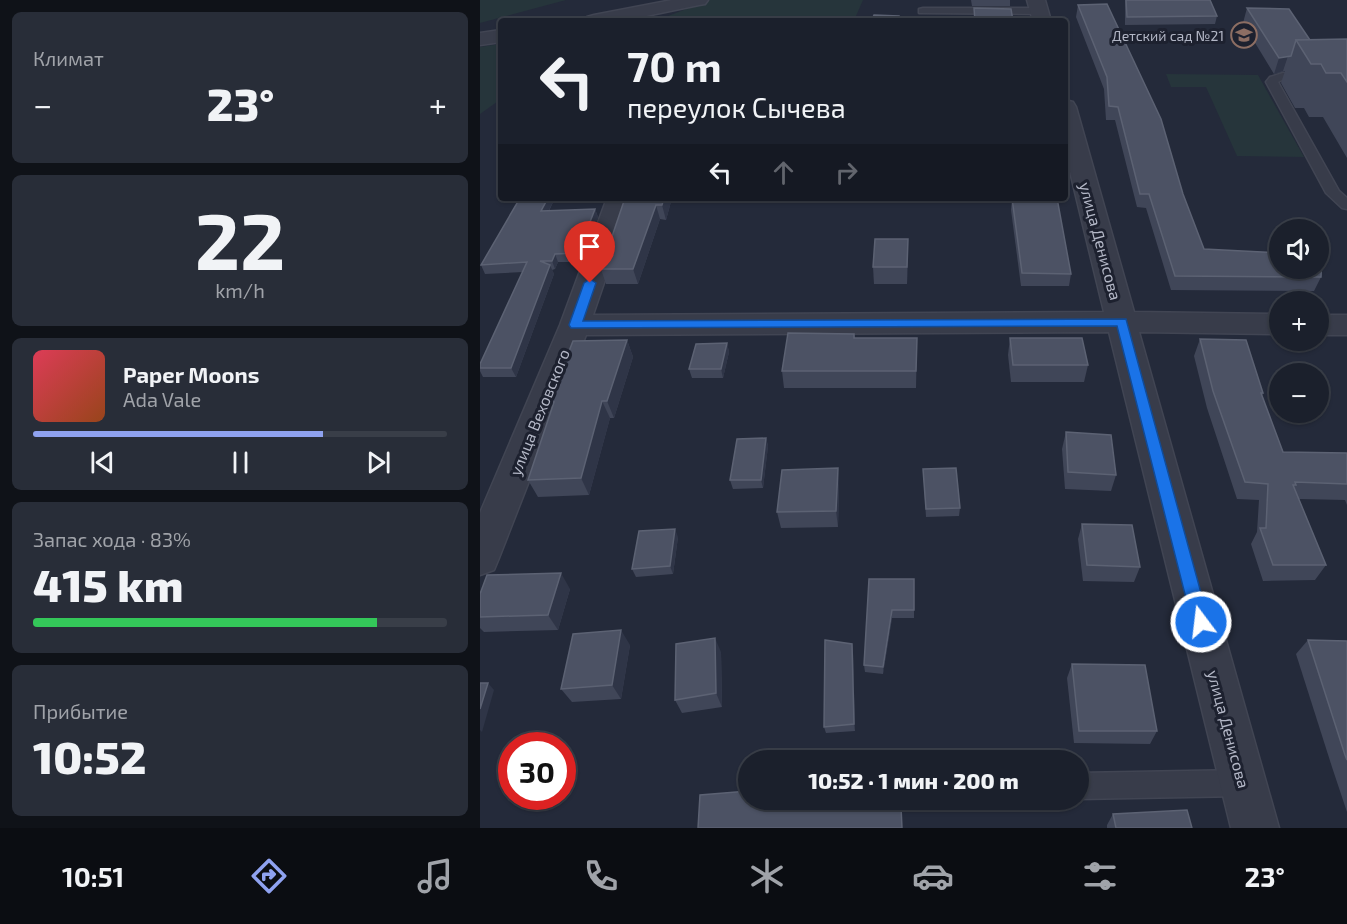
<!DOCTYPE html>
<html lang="ru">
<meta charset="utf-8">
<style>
:root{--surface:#1b202c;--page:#282d38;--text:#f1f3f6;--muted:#a0a3a9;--line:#393e48;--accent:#8fa2f0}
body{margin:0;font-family:"Exo 2",sans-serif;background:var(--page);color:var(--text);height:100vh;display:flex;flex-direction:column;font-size:22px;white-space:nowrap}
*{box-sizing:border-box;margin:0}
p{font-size:20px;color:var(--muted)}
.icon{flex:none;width:33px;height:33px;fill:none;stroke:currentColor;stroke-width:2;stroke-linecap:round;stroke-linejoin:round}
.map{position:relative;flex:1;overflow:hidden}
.sheet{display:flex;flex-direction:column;gap:12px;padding:12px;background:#0f1218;width:480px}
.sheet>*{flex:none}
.hud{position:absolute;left:18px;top:18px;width:570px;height:183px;border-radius:6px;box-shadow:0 2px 4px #0004,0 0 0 2px var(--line);background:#1b202c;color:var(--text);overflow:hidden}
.controls{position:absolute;left:789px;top:219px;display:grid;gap:12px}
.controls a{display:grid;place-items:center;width:60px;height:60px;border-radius:50%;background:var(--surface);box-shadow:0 2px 4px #0004,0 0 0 2px var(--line);font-size:30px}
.speed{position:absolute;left:18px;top:732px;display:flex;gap:12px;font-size:30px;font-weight:700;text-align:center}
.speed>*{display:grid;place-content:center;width:78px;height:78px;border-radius:50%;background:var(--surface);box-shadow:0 2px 4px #0004,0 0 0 2px var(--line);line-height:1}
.speed .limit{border:9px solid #d22;background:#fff;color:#111}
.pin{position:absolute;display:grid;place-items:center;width:51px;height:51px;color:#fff;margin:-62px -26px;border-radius:50% 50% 50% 0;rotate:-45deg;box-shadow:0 0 6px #0007}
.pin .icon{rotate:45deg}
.me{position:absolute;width:66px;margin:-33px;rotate:345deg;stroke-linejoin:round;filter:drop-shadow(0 0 4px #0008)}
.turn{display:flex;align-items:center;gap:21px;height:126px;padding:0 30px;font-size:27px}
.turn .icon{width:78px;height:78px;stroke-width:2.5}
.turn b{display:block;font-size:42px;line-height:51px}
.lanes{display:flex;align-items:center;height:57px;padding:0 30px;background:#0003;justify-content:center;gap:30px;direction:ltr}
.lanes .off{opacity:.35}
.big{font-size:45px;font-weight:800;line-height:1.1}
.sheet .tile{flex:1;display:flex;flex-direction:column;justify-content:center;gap:9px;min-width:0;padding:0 21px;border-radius:9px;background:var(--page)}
.sheet .dial{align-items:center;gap:0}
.dial b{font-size:78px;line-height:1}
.song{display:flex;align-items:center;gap:18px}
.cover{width:72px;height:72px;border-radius:9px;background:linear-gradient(135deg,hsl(350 70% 55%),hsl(20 70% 35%))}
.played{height:6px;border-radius:3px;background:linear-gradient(90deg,var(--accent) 70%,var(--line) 70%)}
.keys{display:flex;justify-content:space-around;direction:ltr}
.heat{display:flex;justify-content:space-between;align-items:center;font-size:33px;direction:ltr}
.charge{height:9px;border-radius:4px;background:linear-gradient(90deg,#34c759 83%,var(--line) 0)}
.trip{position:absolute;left:258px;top:750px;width:351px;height:60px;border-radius:30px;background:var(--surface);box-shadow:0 2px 4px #0004,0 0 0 2px var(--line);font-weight:800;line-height:60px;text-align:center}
.menu{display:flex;height:96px;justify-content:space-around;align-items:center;background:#0b0d12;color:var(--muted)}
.menu .icon{width:42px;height:42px}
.menu .active{color:var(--accent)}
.menu b{font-size:27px;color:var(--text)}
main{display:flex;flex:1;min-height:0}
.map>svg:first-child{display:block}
</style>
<main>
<section class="sheet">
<div class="tile"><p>Климат</p>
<div class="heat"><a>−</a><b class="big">23°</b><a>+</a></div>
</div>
<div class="tile dial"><b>22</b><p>km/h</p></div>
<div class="tile">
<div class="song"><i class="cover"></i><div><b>Paper Moons</b><p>Ada Vale</p></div></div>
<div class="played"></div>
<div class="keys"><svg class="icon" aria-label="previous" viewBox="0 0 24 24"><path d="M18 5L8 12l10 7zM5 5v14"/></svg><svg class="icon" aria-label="pause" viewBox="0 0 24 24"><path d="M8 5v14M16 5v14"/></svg><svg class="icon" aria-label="next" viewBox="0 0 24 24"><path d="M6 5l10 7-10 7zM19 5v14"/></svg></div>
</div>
<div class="tile"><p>Запас хода · 83%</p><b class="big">415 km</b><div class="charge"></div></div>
<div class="tile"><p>Прибытие</p><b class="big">10:52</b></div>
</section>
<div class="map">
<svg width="867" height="828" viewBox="0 0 867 828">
<rect width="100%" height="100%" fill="#242a3a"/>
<!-- green -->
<g fill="#26353b">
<path d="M0,0H86L0,23Z"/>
<path d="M230,0H383L376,16L308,18L302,21H175Z"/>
<path d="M21,44V99L0,114V47Z"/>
<path d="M686,74L778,75L824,157L757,156L726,87H691Z"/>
</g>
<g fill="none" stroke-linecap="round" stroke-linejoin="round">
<!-- lane casing -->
<g stroke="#414553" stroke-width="3">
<g id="lane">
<path d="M443,8H560L565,11L560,14L439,13V9Z"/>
<path d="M803,73L867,74V80L804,79L798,82L859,191L867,198V209L862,208L846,193L786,82L790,77Z"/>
<path d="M763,770L772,774L776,783L772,792L763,796L598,799V773Z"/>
</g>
</g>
<!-- street casing -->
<g stroke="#414553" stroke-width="3">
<g id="street">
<path d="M192,0H228L225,4L219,5L142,21H105L107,17L114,15Z"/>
<path d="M547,0H565L571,21H553Z"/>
<path d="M21,30V42L0,45V33Z"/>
<path d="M585,100L593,102L596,107L654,312L800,314V334L659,332L799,828H751L629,332L106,335L19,558L14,570L0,575V513L80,325L127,198H153L113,315L624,312L585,151Z"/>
<rect x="838" y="315" width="29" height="20"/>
</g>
</g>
<!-- lane -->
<use href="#lane" fill="#383c4a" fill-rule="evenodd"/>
<!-- street -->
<use href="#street" fill="#383c4a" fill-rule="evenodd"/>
</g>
<!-- wall -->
<g fill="#404658">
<path d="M491,0H530V6H492Z"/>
<path d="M645,0H730L737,16L735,24L645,25Z"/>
<path d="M598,5L703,194L724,249L841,277L834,291L691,290L666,208L657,207L635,120H626L624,89L596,17Z"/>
<path d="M767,8L830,40L867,39V158L843,117H829L824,108H815L801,83L805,71L794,74L763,23Z"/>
<path d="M40,198H75L69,211L115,209L118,217L101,262H78L75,269L72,270L74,274L36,377H3L0,371V364L43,272L5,274L1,265Z"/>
<path d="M145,198H192L186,220L180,219L158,284H126L121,269Z"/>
<path d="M532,198L591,274L589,286H541L531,210Z"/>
<path d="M428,256L427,284H394L393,267Z"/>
<path d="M374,334L375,338H437L436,388H304L302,371Z"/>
<path d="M530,338L608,365L604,382H531L528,355Z"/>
<path d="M720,339L783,393L782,396L803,452L867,453V505L865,500L819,499L846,565L835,580L783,581L771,544L777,532L779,500L757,499L727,408L714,356Z"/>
<path d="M147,340L153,357L134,418H130L109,495L58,497L48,480L72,408L69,402Z"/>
<path d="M247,343L249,352L243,378H212L209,369Z"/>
<path d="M586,432L636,475L631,491L585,489L582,449Z"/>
<path d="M286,438L288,446L283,488L253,489L250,480Z"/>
<path d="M443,469L480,508L479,516L446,517Z"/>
<path d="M359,485L358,527L301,528L297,512Z"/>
<path d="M602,524L660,567L654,582L603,581L598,539Z"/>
<path d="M198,537L193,574L156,577L152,569Z"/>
<path d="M389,579H434V618H412L403,674L385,672L384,665Z"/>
<path d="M90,589L78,630L4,632L0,628V594Z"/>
<path d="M828,640L867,641V812L852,767L816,654Z"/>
<path d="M150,645L141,699L92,702L81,689Z"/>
<path d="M373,651L375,731L346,733L344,727Z"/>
<path d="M241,652L242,707L202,713L195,700Z"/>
<path d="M592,664L677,731L670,744L594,743L587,678Z"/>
<path d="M633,814L712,828H627V825Z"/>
</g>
<!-- shaded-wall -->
<g fill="#2f3547">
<path d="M808,56L803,71L794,74L799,58Z"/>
<path d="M68,198H75L64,220L61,211Z"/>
<path d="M184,198H192L186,220L182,205Z"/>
<path d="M176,205L180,219L158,284L153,269Z"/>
<path d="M115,209L118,217L101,262L98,253Z"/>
<path d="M428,239V256L427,284V267Z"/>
<path d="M75,254L78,262L75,269L72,261Z"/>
<path d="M70,265L74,274L36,377L31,368Z"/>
<path d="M147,340L153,357L134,418L127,401Z"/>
<path d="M247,343L249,352L243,378L241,369Z"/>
<path d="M122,401L130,418L109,495L101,478Z"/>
<path d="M286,438L288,446L283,488L281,480Z"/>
<path d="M358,468L359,485L358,527L356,511Z"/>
<path d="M195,529L198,537L193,574L190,566Z"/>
<path d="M81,573L90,589L78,630L68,615Z"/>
<path d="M412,610V618L403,674V667Z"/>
<path d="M141,630L150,645L141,699L132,685Z"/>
<path d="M235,638L241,652L242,707L236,693Z"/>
<path d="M372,644L373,651L375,731L374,724Z"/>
<path d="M8,683L14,690L2,732L0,730V709Z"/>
<path d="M343,800H346L345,821L343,811Z"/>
</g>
<!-- building -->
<g fill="#4c5264" stroke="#5c6273" stroke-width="1.5">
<path d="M646,0H730L737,16L647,17Z"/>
<path d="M627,4L681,119L703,194L724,249L800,253V268H838V255H842L841,277L695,276L669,194H660L638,107L629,106L627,77L598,5Z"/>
<path d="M494,8L531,9L533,21H495Z"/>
<path d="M767,8L809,9L830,40H816L811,56L799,58Z"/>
<path d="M394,15L419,16V21H391Z"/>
<path d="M867,39V82L861,73H846L841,64H831L816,40Z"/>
<path d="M40,198H68L61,211L115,209L98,253L75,254L72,261H60L70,265L31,368H0V364L47,262L1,265Z"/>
<path d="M145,198H184L182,205H176L153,269H121Z"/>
<path d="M532,198H577L591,274L542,273Z"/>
<path d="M395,239H428L427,267H393Z"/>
<path d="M308,333L374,334V338H437L436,371H302Z"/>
<path d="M530,338H602L608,365H533Z"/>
<path d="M720,339L766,340L783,393H781L803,452L867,453V484L815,482L816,485H813L846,565H793L780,528H786L788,484L765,482L733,391Z"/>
<path d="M147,340L127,401H122L101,478L48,480L74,402H69L93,341Z"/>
<path d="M247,343L241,369H209L216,344Z"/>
<path d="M586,432L631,435L636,475L588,472Z"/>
<path d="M286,438L281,480H250L257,439Z"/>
<path d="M358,468L356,511L297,512L302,470Z"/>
<path d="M476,468L480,508L446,509L443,469Z"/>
<path d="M602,524L652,525L660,567L607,565Z"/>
<path d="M195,529L190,566L152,569L159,531Z"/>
<path d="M81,573L68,615L0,617V594L7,575Z"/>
<path d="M389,579H434V610H412L403,667L384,665Z"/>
<path d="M141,630L132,685L81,689L93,634Z"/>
<path d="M235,638L236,693L195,700L196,644Z"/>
<path d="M345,640L372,644L374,724L344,727Z"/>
<path d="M828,640L867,641V760L865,755Z"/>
<path d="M592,664L665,665L677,731H599Z"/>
<path d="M0,683H8L0,709Z"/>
<path d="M268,791V800H343V811L421,807L422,828H218L220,795Z"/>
<path d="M707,810L712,828H636L633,814Z"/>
</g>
<!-- route -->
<path fill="#1a73e8" stroke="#114b97" stroke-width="1.5" d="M110,279L116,283L103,321L646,319L729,622L727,627L721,629L715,627L712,622L637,326L91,328L89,325L104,283Z"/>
<!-- icons -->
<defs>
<g id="school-ring" transform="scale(1.35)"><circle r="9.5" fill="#1d212f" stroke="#8d6e63" stroke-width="1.5"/><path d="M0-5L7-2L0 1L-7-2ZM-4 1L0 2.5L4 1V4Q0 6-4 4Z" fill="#8d6e63"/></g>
</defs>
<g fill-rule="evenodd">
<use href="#school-ring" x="764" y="35"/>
</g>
<g text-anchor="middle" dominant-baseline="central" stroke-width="6" stroke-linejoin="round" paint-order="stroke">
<!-- far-poi labels -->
<g font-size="14" fill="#b3b7c6" stroke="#1d212f" text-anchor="end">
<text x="744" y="35">Детский сад №21</text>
</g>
<!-- street labels -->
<g font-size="16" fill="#b3b7c6" stroke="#1d212f">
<text transform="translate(621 241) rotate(75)">улица Денисова</text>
<text transform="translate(59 412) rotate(-68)">улица Веховского</text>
<text transform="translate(749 729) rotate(75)">улица Денисова</text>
</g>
</g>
</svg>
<div class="controls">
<a><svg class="icon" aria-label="sound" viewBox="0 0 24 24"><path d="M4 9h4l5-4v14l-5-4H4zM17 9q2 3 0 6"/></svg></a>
<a>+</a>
<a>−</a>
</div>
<div class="speed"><div class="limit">30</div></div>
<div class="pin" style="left:110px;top:283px;background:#d93025"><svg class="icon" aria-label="arrive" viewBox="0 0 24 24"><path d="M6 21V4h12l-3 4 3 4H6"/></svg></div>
<svg class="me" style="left:721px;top:622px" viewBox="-20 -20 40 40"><circle r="17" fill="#1a73e8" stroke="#fff" stroke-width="3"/><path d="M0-11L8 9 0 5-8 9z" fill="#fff"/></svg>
<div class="trip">10:52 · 1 мин · 200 m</div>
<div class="hud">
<div class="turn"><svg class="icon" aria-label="left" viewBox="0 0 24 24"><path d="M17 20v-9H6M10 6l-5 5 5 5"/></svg><div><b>70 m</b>переулок Сычева</div></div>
<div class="lanes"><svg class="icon" aria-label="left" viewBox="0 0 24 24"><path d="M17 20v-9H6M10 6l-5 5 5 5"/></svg><svg class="icon off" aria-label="ahead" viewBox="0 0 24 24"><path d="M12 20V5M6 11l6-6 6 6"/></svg><svg class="icon off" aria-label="right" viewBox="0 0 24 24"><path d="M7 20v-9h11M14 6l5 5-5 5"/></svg></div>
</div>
</div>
</main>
<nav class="menu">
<b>10:51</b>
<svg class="icon active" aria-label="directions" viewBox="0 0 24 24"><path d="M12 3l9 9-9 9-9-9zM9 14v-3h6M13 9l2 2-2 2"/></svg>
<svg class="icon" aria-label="music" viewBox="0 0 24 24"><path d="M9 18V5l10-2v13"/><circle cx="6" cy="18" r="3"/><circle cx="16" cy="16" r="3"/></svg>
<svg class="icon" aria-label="phone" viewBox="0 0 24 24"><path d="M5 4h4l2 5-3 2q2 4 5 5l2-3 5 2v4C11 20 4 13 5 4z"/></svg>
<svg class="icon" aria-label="climate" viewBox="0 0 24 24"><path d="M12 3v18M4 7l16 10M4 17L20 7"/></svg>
<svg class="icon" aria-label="car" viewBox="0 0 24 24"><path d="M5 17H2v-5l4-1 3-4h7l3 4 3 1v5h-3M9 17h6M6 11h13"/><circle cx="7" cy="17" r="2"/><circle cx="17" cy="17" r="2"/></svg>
<svg class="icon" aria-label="filters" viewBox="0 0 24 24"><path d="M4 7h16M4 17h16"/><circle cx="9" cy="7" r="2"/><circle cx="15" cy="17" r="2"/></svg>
<b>23°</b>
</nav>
